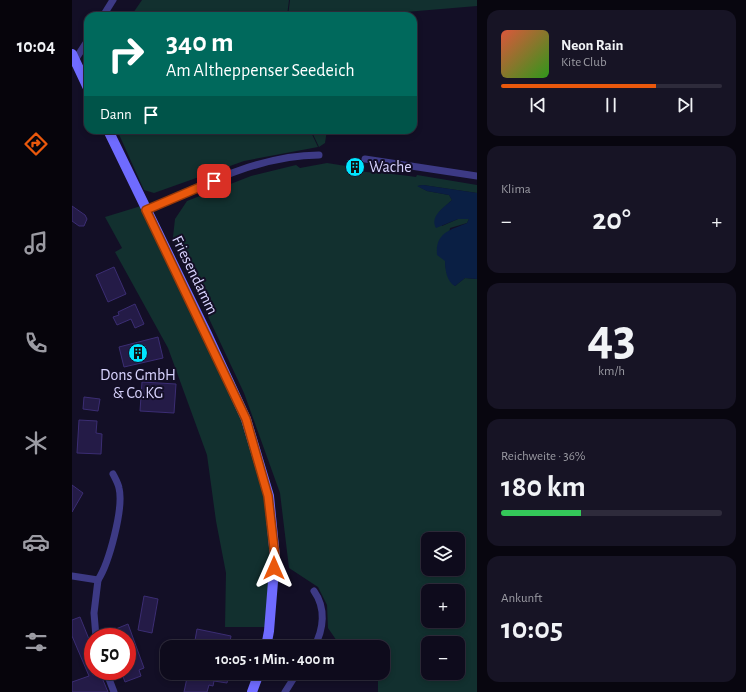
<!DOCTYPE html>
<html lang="de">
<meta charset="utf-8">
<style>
:root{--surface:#0e0b1c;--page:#171425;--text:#f1f3f6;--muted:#9b9ba3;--line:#2e2b3b;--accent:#ea580c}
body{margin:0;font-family:"Alegreya Sans",sans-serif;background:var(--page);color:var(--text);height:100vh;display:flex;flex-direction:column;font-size:15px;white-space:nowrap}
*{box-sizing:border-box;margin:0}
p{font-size:13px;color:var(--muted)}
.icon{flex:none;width:22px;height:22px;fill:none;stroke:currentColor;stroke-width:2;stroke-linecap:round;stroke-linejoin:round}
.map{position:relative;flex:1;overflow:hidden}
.details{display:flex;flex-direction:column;gap:10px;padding:10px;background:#08060f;width:269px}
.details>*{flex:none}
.guide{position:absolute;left:12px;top:12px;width:333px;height:122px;border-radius:12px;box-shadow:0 2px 6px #0003,0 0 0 1px var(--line);background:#00695c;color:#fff;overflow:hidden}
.controls{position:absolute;left:349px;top:532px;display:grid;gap:8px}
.controls a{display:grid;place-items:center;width:44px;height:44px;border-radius:8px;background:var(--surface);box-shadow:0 2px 6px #0003,0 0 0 1px var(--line);font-size:20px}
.speed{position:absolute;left:12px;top:628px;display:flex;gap:8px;font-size:20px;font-weight:700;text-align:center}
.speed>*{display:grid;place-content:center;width:52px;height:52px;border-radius:50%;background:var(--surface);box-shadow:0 2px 6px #0003,0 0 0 1px var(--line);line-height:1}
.speed .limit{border:6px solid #d22;background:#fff;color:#111}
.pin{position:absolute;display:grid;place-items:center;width:34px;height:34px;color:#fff;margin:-17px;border-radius:8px;box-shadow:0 2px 6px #0006}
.me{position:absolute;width:44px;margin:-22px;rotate:0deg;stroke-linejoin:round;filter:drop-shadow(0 0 3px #0008)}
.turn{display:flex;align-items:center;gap:14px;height:84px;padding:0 16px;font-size:18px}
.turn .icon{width:52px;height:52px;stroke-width:2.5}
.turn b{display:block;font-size:28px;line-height:34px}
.then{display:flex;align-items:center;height:38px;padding:0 16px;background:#0003;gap:8px;font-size:15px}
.big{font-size:30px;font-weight:700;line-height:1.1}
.details .card{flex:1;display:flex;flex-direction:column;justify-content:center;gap:6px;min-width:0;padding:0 14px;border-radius:12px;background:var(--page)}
.details .dial{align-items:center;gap:0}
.dial b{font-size:52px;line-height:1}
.song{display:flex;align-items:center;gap:12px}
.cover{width:48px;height:48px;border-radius:6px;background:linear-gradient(135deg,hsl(10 70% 55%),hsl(110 70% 35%))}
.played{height:4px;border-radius:2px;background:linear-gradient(90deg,var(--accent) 70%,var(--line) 70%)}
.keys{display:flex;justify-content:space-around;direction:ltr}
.heat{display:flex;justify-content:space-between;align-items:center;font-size:22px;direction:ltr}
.charge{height:6px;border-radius:3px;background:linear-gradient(90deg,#34c759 36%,var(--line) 0)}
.trip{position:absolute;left:88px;top:640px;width:230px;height:40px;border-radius:12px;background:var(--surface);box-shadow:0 2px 6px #0003,0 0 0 1px var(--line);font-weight:700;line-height:40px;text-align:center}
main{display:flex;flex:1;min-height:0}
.dock{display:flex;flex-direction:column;width:72px;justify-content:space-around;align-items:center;background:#06040b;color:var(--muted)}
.dock .icon{width:28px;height:28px}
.dock .selected{color:var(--accent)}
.dock b{font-size:18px;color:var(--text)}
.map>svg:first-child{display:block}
</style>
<main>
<nav class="dock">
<b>10:04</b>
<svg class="icon selected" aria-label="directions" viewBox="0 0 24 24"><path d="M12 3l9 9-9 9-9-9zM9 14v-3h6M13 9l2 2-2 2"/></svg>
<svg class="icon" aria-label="music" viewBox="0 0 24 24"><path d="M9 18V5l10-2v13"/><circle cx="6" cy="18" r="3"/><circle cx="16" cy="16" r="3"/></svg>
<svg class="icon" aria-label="phone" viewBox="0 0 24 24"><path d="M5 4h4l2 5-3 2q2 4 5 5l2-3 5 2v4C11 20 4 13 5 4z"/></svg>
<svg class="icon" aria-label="climate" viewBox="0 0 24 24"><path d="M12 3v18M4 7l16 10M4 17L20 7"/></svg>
<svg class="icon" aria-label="car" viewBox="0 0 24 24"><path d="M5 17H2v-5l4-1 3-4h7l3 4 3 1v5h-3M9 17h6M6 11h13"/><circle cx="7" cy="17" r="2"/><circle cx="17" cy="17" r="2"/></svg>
<svg class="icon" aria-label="filters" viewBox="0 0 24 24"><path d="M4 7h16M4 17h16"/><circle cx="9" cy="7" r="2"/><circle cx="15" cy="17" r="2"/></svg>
</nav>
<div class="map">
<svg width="405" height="692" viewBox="0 0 405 692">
<rect width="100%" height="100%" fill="#130f26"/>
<!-- green -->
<g fill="#12302f" fill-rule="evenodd">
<path d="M70,0H217L215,16H59Z"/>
<path d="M218,0H405V6L286,16H216Z"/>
<path d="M45,130H238L246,147L172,161L82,193L72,190Z"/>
<path d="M239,130H255L253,143L247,147Z"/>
<path d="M255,163L274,166V170C297,173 320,173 344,177L345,175L405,185V193L351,185L346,186L355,191L377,195L380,200L367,212L370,226L386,219H397L395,223L378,228C375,248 367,271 383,286L393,278L405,279V692H306V674L305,673H311V647H269L256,628L255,605L246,587L217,568L208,493L172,393L125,293L101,237L103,219L115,201L179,176L224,165L228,168ZM356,539H386V569H356ZM356,591H386V621H356ZM356,643H386V673H356Z"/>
<path d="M69,206L171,420L193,497L200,557L195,627H153L154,573L144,521L135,455L96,348L43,252L50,248L33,217Z"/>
</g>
<!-- water -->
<path fill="#0a1f44" d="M351,185L405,193V279L393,278L383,286C375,282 373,270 373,261L365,255C363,232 379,230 395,223L397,219H386L364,228C357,216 373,207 380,200L377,195L355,191L345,186Z"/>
<!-- building -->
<g fill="#241b47" stroke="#3b2d73">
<path d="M278,163L289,165L288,172L277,170Z"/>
<path d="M0,206L13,215L15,219L12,226H7L0,221Z"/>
<path d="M42,267L54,294L36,302L24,275Z"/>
<path d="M63,304L72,324L63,328L59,319L45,325L41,317L47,315L46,312Z"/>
<path d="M86,337L91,358L52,367L47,347Z"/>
<path d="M70,382L104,384L102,413L68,411Z"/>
<path d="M12,397L28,399L26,411L11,409Z"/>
<path d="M7,420L25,421L24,433L30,434L29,454L5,453Z"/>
<path d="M0,485L11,493L0,512Z"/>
<path d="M72,596L86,599L80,633L66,630Z"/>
<path d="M8,617L21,649V675L28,673L36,692H0V682L17,676L0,636V620Z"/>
<path d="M56,624L72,668L67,670L69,676L53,682L49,671H55V637H29V635Z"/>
<path d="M125,629L159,636L157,647L122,646Z"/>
<path d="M116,673H157L155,683L142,681L141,686L137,685L135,692H112Z"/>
</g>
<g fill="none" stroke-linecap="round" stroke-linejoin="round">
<!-- street -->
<g stroke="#3d3a85" stroke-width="7">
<path d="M31,16L41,0"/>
<path d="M1,63L16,40"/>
<path d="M293,159L405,176"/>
<path d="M74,210C128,186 187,155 247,155"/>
<path d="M0,576L26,580L22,613L24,637"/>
<path d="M26,580C37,563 52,508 47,488C46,483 43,478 41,474"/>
<path d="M242,647C252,629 254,608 242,591"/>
<path d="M34,671L42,692"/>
<path d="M213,692L225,673"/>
</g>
<!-- secondary -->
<g stroke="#6f6bff" stroke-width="10">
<path d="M0,54L16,88"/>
<path d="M36,130L135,334L174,419L197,496L203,557L197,631L194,647"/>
<path d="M180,692L187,673"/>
</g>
</g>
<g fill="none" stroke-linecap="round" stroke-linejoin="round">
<!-- route casing -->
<g stroke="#983908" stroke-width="10">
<path id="route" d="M142,181L74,210L174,419L196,496L203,557L202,568"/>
</g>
<!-- route -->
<use href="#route" stroke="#ea580c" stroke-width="7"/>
</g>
<!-- icons -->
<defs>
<g id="building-disc" transform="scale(1)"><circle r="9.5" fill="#00e5ff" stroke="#130f26"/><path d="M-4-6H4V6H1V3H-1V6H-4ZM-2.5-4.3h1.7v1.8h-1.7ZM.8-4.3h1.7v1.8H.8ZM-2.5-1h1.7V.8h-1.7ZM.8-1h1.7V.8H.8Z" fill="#111"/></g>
</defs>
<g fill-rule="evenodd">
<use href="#building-disc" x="283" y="167"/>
<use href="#building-disc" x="66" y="353"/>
</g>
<g text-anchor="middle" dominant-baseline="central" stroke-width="4" stroke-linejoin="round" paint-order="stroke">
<!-- poi labels -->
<g font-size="16" fill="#d9d4ff" stroke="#130f26" text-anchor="start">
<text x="297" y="167">Wache</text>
<text x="66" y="375" text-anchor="middle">Dons GmbH<tspan x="66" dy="18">&amp; Co.KG</tspan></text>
</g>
<!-- street labels -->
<g font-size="16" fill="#d9d4ff" stroke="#130f26">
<text transform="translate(123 275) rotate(64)">Friesendamm</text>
</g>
</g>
</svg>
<div class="controls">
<a><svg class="icon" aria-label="layers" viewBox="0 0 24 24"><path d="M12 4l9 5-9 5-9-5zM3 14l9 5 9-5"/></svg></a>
<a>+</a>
<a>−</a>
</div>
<div class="speed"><div class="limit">50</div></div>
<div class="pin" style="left:142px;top:181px;background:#d93025"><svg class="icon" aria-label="arrive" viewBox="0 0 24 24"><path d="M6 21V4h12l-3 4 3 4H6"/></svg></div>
<svg class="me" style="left:202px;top:568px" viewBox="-20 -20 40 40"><path d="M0-17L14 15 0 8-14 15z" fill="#ea580c" stroke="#fff" stroke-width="4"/></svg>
<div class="trip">10:05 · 1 Min. · 400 m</div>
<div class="guide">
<div class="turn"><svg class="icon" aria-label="right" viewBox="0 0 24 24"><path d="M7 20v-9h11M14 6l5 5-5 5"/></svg><div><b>340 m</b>Am Altheppenser Seedeich</div></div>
<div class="then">Dann<svg class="icon" aria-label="arrive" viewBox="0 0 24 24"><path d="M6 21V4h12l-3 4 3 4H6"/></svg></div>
</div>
</div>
<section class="details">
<div class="card">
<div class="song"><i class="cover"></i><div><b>Neon Rain</b><p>Kite Club</p></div></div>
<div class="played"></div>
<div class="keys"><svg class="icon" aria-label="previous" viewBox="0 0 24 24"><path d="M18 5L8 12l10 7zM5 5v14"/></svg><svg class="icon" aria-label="pause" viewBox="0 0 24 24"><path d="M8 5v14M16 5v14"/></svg><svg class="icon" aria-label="next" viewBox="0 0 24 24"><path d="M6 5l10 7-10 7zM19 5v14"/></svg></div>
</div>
<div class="card"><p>Klima</p>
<div class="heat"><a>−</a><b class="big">20°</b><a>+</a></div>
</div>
<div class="card dial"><b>43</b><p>km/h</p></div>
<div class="card"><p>Reichweite · 36%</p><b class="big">180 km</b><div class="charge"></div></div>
<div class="card"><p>Ankunft</p><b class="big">10:05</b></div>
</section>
</main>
